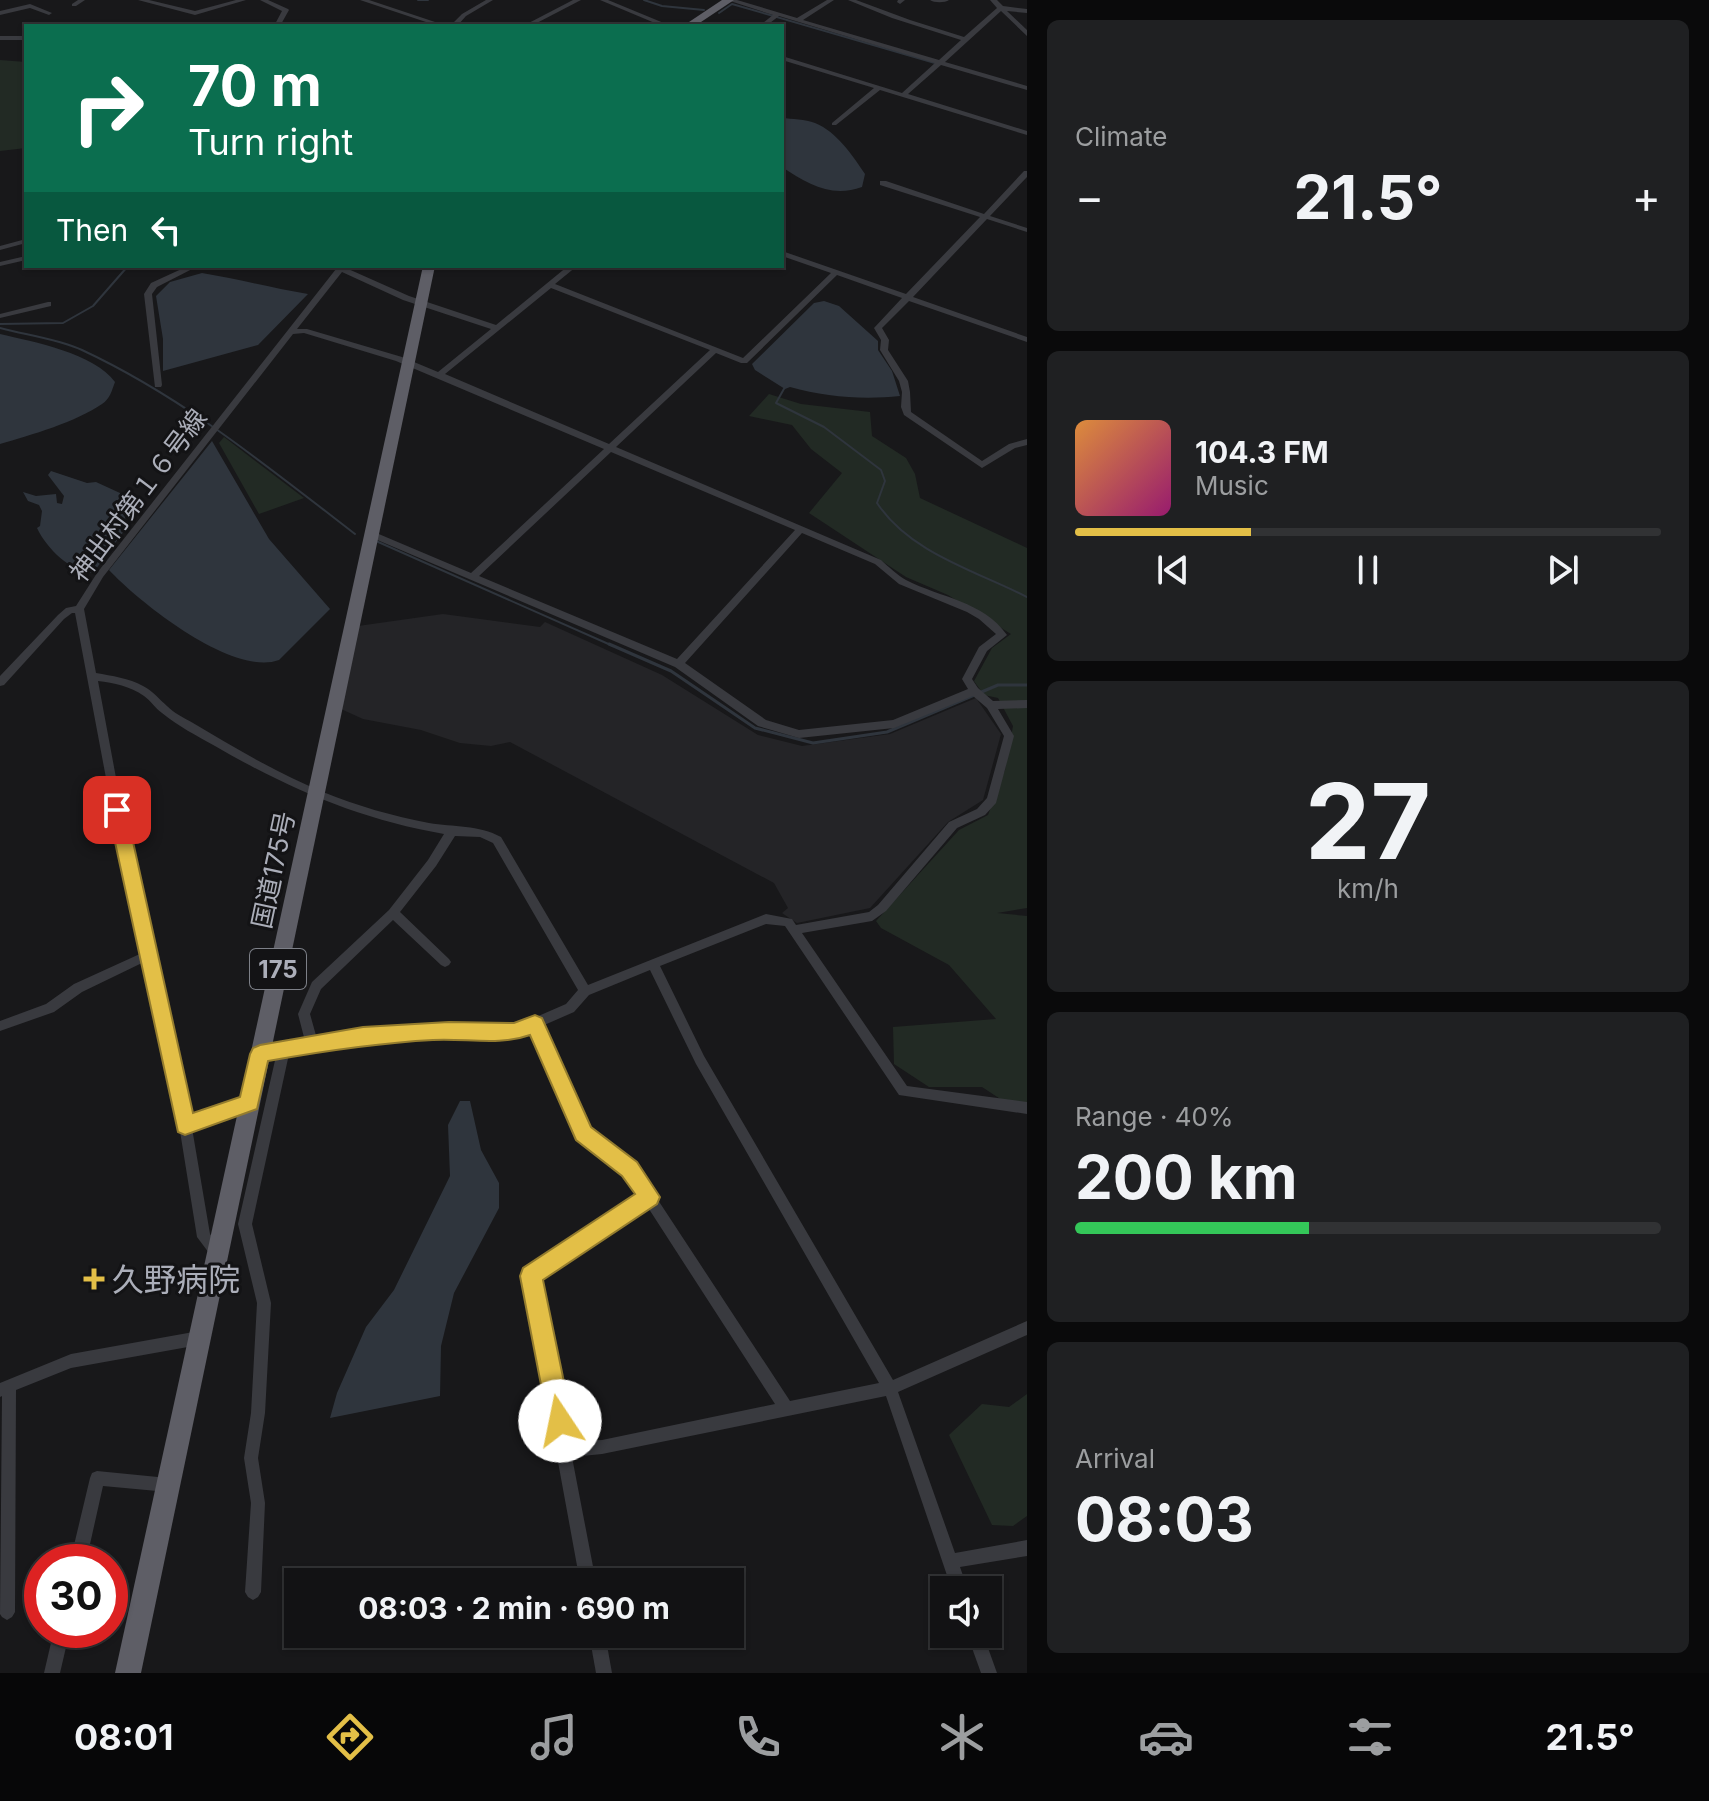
<!DOCTYPE html>
<meta charset="utf-8">
<style>
:root{--surface:#121214;--page:#1f2022;--text:#f1f3f6;--muted:#9c9ea0;--line:#313234;--accent:#e3bf47}
body{margin:0;font-family:Inter,"Noto Sans JP",sans-serif;background:var(--page);color:var(--text);height:100vh;display:flex;flex-direction:column;font-size:30px;white-space:nowrap}
*{box-sizing:border-box;margin:0}
p{font-size:26px;color:var(--muted)}
.icon{flex:none;width:44px;height:44px;fill:none;stroke:currentColor;stroke-width:2;stroke-linecap:round;stroke-linejoin:round}
.map{position:relative;flex:1;overflow:hidden}
.details{display:flex;flex-direction:column;gap:20px;padding:20px;background:#0a0a0b;width:682px}
.details>*{flex:none}
.hud{position:absolute;left:24px;top:24px;width:760px;height:244px;border-radius:0px;box-shadow:0 2px 6px #0004,0 0 0 2px var(--line);background:#0b6e4f;color:#fff;overflow:hidden}
.buttons{position:absolute;left:930px;top:1576px;display:grid;gap:16px}
.buttons a{display:grid;place-items:center;width:72px;height:72px;border-radius:0px;background:var(--surface);box-shadow:0 2px 6px #0004,0 0 0 2px var(--line);font-size:40px}
.speed{position:absolute;left:24px;top:1544px;display:flex;gap:16px;font-size:40px;font-weight:700;text-align:center}
.speed>*{display:grid;place-content:center;width:104px;height:104px;border-radius:50%;background:var(--surface);box-shadow:0 2px 6px #0004,0 0 0 2px var(--line);line-height:1}
.speed .limit{border:12px solid #d22;background:#fff;color:#111}
.pin{position:absolute;display:grid;place-items:center;width:68px;height:68px;color:#fff;margin:-34px;border-radius:16px;box-shadow:0 4px 12px #0006}
.me{position:absolute;width:88px;margin:-44px;rotate:349deg;stroke-linejoin:round;filter:drop-shadow(0 0 6px #0008)}
.turn{display:flex;align-items:center;gap:28px;height:168px;padding:0 32px;font-size:36px}
.turn .icon{width:104px;height:104px;stroke-width:2.5}
.turn b{display:block;font-size:56px;line-height:68px}
.then{display:flex;align-items:center;height:76px;padding:0 32px;background:#0003;gap:16px;font-size:30px}
.big{font-size:60px;font-weight:700;line-height:1.1}
.details .tile{flex:1;display:flex;flex-direction:column;justify-content:center;gap:12px;min-width:0;padding:0 28px;border-radius:12px;background:var(--page)}
.details .dial{align-items:center;gap:0}
.dial b{font-size:104px;line-height:1}
.song{display:flex;align-items:center;gap:24px}
.cover{width:96px;height:96px;border-radius:12px;background:linear-gradient(135deg,hsl(30 70% 55%),hsl(320 70% 35%))}
.played{height:8px;border-radius:4px;background:linear-gradient(90deg,var(--accent) 30%,var(--line) 30%)}
.keys{display:flex;justify-content:space-around;direction:ltr}
.heat{display:flex;justify-content:space-between;align-items:center;font-size:44px;direction:ltr}
.charge{height:12px;border-radius:6px;background:linear-gradient(90deg,#34c759 40%,var(--line) 0)}
.trip{position:absolute;left:284px;top:1568px;width:460px;height:80px;border-radius:0px;background:var(--surface);box-shadow:0 2px 6px #0004,0 0 0 2px var(--line);font-weight:700;line-height:80px;text-align:center}
.dock{display:flex;height:128px;justify-content:space-around;align-items:center;background:#070708;color:var(--muted)}
.dock .icon{width:56px;height:56px}
.dock .on{color:var(--accent)}
.dock b{font-size:36px;color:var(--text)}
main{display:flex;flex:1;min-height:0}
.map>svg:first-child{display:block}
</style>
<main>
<div class="map">
<svg width="1027" height="1673" viewBox="0 0 1027 1673">
<rect width="100%" height="100%" fill="#18181a"/>
<!-- built -->
<path fill="#242427" d="M443,614L540,627L545,622L662,675L758,735L802,746L890,734L976,698L1001,734L983,800L948,822L870,908L797,923L782,913L788,908L774,883L510,742L491,746L460,743L421,730L363,719L341,709L358,626Z"/>
<!-- green -->
<g fill="#222a24">
<path d="M0,60L26,62V148L0,151Z"/>
<path d="M769,394L801,404L870,412L872,436L906,458L915,474L920,498L1027,548V908L997,913L1027,916V1102H1005L982,1087H929L894,1064L893,1027L996,1019L949,965L881,928L876,921L959,830L988,815L1005,770L1013,726L998,698L984,695L974,681L992,648L1011,634L948,595L906,577L809,513L842,473L811,449L792,425L749,416Z"/>
<path d="M224,437L304,498L259,514L219,443Z"/>
<path d="M1027,1394V1516L1013,1526L992,1525L949,1435L982,1404L1009,1407Z"/>
</g>
<!-- water -->
<g fill="#2f353d">
<path d="M782,118C792,119 805,119 815,123C836,131 853,156 865,174L862,187C831,198 808,184 782,167Z"/>
<path d="M202,273C238,279 272,288 308,294L258,345L163,371V339L156,296L170,282Z"/>
<path d="M824,301L839,306L878,341V350L892,371L900,396C863,400 826,397 790,387L785,389L755,370L752,364L814,303Z"/>
<path d="M0,334C34,342 94,353 115,382C112,390 110,399 102,404C76,422 31,435 0,444Z"/>
<path d="M212,441L269,539L330,609L279,660C233,677 140,603 109,570Z"/>
<path d="M51,471L87,483L96,482L120,493L127,527L93,573C70,571 47,549 37,528L40,526L42,511L39,505L28,501L23,492L36,496L56,494L57,503L62,504L64,496L48,475Z"/>
<path d="M460,1101H470L481,1150L499,1183V1208L454,1293L441,1346L440,1396L330,1418L337,1393L366,1327L394,1290L450,1176L448,1125Z"/>
</g>
<g fill="none" stroke-linecap="round" stroke-linejoin="round">
<!-- stream-far1 -->
<g stroke="#2f353d" stroke-width="2">
<path d="M418,0H428"/>
<path d="M644,0L662,6L704,10"/>
<path d="M719,13L732,4L935,63"/>
<path d="M0,324L63,323L93,306L128,266"/>
<path d="M0,328C26,335 58,339 82,350C183,397 268,467 355,534"/>
<path d="M785,387L776,403L824,427L881,470L885,481L877,503C910,553 976,571 1027,597"/>
<path d="M376,541L613,646"/>
</g>
<!-- stream -->
<path stroke="#2f353d" stroke-width="3" d="M609,644L671,671L755,728L813,743L887,732L998,685H1027"/>
<!-- minor -->
<g fill="#393a3f" fill-rule="evenodd">
<path d="M78,0H85L76,6H72V4Z"/>
<path d="M138,0H149L195,11L236,0H246L195,15Z"/>
<path d="M260,0H268L288,9L289,10L280,26H274L282,11Z"/>
<path d="M360,0H369L447,26H438Z"/>
<path d="M486,0H493L466,16L457,26H450L462,14Z"/>
<path d="M573,0H581L531,26H523Z"/>
<path d="M600,0H608L671,26H662Z"/>
<path d="M727,0H737L797,18L827,0H834L803,20L939,60L961,40L892,18L848,0H856L910,20L964,37L997,8L990,0H997L1003,6L1027,9V13L1007,11L1027,30V36L1001,11L945,62L1027,86V90L941,65L908,94L1027,131V135L880,90L836,125H832V123L874,88L782,60V56L902,93L935,63L779,16L766,26H759L773,15Z"/>
<path d="M898,0H905L900,4L897,2Z"/>
<path d="M930,0H949C945,3 934,3 930,0Z"/>
<path d="M30,4L52,13L49,15L30,8L0,15V11Z"/>
<path d="M1024,171H1027V177L990,216L1027,228V232L987,219L913,297L1027,337V342L909,301L882,328L889,340L888,350L908,381L910,392L911,412L982,461L1009,444L1027,439V445L1015,448L982,468L904,415L901,407L902,392L899,381L880,350L881,340L874,328L902,298L837,275L747,363H741L716,353L616,447L881,560C889,567 897,575 906,580C941,598 983,601 1007,635L987,651L972,679L978,688L993,701L1027,700V708L998,709L1014,736L996,803L985,815L957,828L886,911L872,921L802,933L907,1086L1027,1102V1114L899,1095L785,926L766,924L660,966L704,1056L893,1380L1027,1321V1335L898,1392L955,1553L1027,1540V1556L960,1567L968,1590H952L886,1396L602,1454L572,1457L596,1582H580L524,1276L526,1271L640,1196L625,1173L579,1137L532,1030L514,1037L449,1036L363,1041L289,1054L252,1224L271,1303L265,1413L258,1458L265,1503L261,1592L258,1597L253,1600L248,1597L245,1592L251,1503L244,1458L251,1413L257,1303L238,1224L276,1056L260,1059L256,1058L254,1054L256,1050L260,1049L305,1041L298,1014L312,982L389,910L428,860L444,834C361,820 287,788 215,746C197,736 178,726 162,713C155,708 151,701 144,696C130,686 114,683 98,681L122,810L190,1118L249,1097L253,1099L255,1103L253,1107L192,1128L210,1234L224,1253L222,1257L217,1259L212,1257L197,1237L179,1125L144,962L82,992L54,1012L0,1031V1021L46,1004L74,984L142,953L112,810L75,613H72L64,619L4,685L0,686V676L58,615L66,608L76,606L97,573L336,269L332,266H347L346,268L409,296L496,325L568,266H577L555,284L743,358L831,273L782,256V251L906,294L980,217L880,185V181H886L984,214ZM342,272L403,300L491,329L438,372L402,357L307,329H297ZM551,288L710,350L609,444L445,374ZM304,333L396,361L604,449L471,573L374,532H368V536L675,667L758,726L799,738L894,728L973,696L987,708L1004,736L987,798L977,809L949,822L878,905L869,912L796,925L792,919L766,914L588,985L501,837C479,825 453,827 429,823C393,816 357,806 323,792C277,773 235,748 193,723C184,718 174,713 167,706C159,699 153,691 143,686C129,678 112,676 96,673L84,609L103,577L293,334ZM611,452L795,530L677,659L479,576ZM802,533L875,564L899,584L967,612L979,619L996,634L979,647L962,679L968,689L893,720L799,730L766,720L685,663ZM455,836L480,837L493,843L578,990L566,1004L513,1027L449,1026L363,1031L317,1039L310,1014L321,989L393,920L441,965L445,967L449,965L451,962L449,959L400,912L436,866ZM650,970L696,1064L879,1383L790,1401L635,1165L588,1129L542,1026L574,1012L589,995ZM647,1206L775,1404L602,1440L569,1442L538,1279Z"/>
<path d="M26,239V243L0,250V246Z"/>
<path d="M26,256V260L0,266V262Z"/>
<path d="M188,266H198L157,287L152,294L162,385L161,387H155L144,294L151,283Z"/>
<path d="M48,302H51V306L0,318V314Z"/>
<path d="M199,1331L204,1333L206,1338L204,1343L199,1345L71,1368L16,1390L15,1612L12,1617L7,1620L2,1617L0,1614L2,1396L0,1397V1383L71,1354Z"/>
<path d="M97,1471L168,1478L173,1480L175,1485L173,1490L168,1492L103,1486L86,1562H70L90,1478L92,1473Z"/>
<path d="M54,1630H70L60,1673H44Z"/>
<path d="M589,1634H605L612,1673H596Z"/>
<path d="M967,1634H983L997,1673H981Z"/>
</g>
<!-- tertiary -->
<rect fill="#393a3f" fill-rule="evenodd" x="0" y="36" width="26" height="4"/>
<!-- trunk -->
<g fill="#5e5e66" fill-rule="evenodd">
<path d="M722,0H734L695,26H683Z"/>
<path d="M423,266H435L141,1673H115Z"/>
</g>
</g>
<!-- route -->
<path fill="#e3bf47" stroke="#947c2e" stroke-width="2" d="M117,803L126,810L193,1113L240,1097L250,1054L253,1048L260,1045L363,1027L449,1022L514,1023L535,1015L542,1018L591,1127L637,1162L660,1197L657,1204L543,1280L572,1421L568,1430L560,1433L551,1430L548,1421L520,1276L523,1268L635,1194L622,1176L576,1140L530,1035C500,1046 465,1038 433,1040C377,1043 324,1051 268,1061L257,1109L185,1135L178,1132L108,810Z"/>
<!-- markers -->
<path fill="#e3bf47" stroke="#131315" stroke-width="3" d="M90 1267h8v8h8v8h-8v8h-8v-8h-8v-8h8z"/>
<g text-anchor="middle" dominant-baseline="central" stroke-width="6" stroke-linejoin="round" paint-order="stroke">
<!-- shield labels -->
<rect fill="#131315" stroke="#7d8088" stroke-width="2" x="250" y="949" width="56" height="40" rx="6"/>
<g font-size="24" font-weight="bold" fill="#abaeb9">
<text x="278" y="969">175</text>
</g>
<!-- street labels -->
<g font-size="26" fill="#abaeb9" stroke="#131315">
<text transform="translate(138 495) rotate(-53)">神出村第１６号線</text>
<text transform="translate(273 870) rotate(-78)">国道175号</text>
</g>
<!-- near-poi labels -->
<g font-size="32" fill="#abaeb9" stroke="#131315" text-anchor="start">
<text x="112" y="1279">久野病院</text>
</g>
</g>
</svg>
<div class="buttons">
<a><svg class="icon" aria-label="sound" viewBox="0 0 24 24"><path d="M4 9h4l5-4v14l-5-4H4zM17 9q2 3 0 6"/></svg></a>
</div>
<div class="speed"><div class="limit">30</div></div>
<div class="pin" style="left:117px;top:810px;background:#d93025"><svg class="icon" aria-label="arrive" viewBox="0 0 24 24"><path d="M6 21V4h12l-3 4 3 4H6"/></svg></div>
<svg class="me" style="left:560px;top:1421px" viewBox="-20 -20 40 40"><circle r="19" fill="#fff"/><path d="M0-13L10 11 0 6-10 11z" fill="#e3bf47"/></svg>
<div class="trip">08:03 · 2 min · 690 m</div>
<div class="hud">
<div class="turn"><svg class="icon" aria-label="right" viewBox="0 0 24 24"><path d="M7 20v-9h11M14 6l5 5-5 5"/></svg><div><b>70 m</b>Turn right</div></div>
<div class="then">Then<svg class="icon" aria-label="left" viewBox="0 0 24 24"><path d="M17 20v-9H6M10 6l-5 5 5 5"/></svg></div>
</div>
</div>
<section class="details">
<div class="tile"><p>Climate</p>
<div class="heat"><a>−</a><b class="big">21.5°</b><a>+</a></div>
</div>
<div class="tile">
<div class="song"><i class="cover"></i><div><b>104.3 FM</b><p>Music</p></div></div>
<div class="played"></div>
<div class="keys"><svg class="icon" aria-label="previous" viewBox="0 0 24 24"><path d="M18 5L8 12l10 7zM5 5v14"/></svg><svg class="icon" aria-label="pause" viewBox="0 0 24 24"><path d="M8 5v14M16 5v14"/></svg><svg class="icon" aria-label="next" viewBox="0 0 24 24"><path d="M6 5l10 7-10 7zM19 5v14"/></svg></div>
</div>
<div class="tile dial"><b>27</b><p>km/h</p></div>
<div class="tile"><p>Range · 40%</p><b class="big">200 km</b><div class="charge"></div></div>
<div class="tile"><p>Arrival</p><b class="big">08:03</b></div>
</section>
</main>
<nav class="dock">
<b>08:01</b>
<svg class="icon on" aria-label="directions" viewBox="0 0 24 24"><path d="M12 3l9 9-9 9-9-9zM9 14v-3h6M13 9l2 2-2 2"/></svg>
<svg class="icon" aria-label="music" viewBox="0 0 24 24"><path d="M9 18V5l10-2v13"/><circle cx="6" cy="18" r="3"/><circle cx="16" cy="16" r="3"/></svg>
<svg class="icon" aria-label="phone" viewBox="0 0 24 24"><path d="M5 4h4l2 5-3 2q2 4 5 5l2-3 5 2v4C11 20 4 13 5 4z"/></svg>
<svg class="icon" aria-label="climate" viewBox="0 0 24 24"><path d="M12 3v18M4 7l16 10M4 17L20 7"/></svg>
<svg class="icon" aria-label="car" viewBox="0 0 24 24"><path d="M5 17H2v-5l4-1 3-4h7l3 4 3 1v5h-3M9 17h6M6 11h13"/><circle cx="7" cy="17" r="2"/><circle cx="17" cy="17" r="2"/></svg>
<svg class="icon" aria-label="filters" viewBox="0 0 24 24"><path d="M4 7h16M4 17h16"/><circle cx="9" cy="7" r="2"/><circle cx="15" cy="17" r="2"/></svg>
<b>21.5°</b>
</nav>
